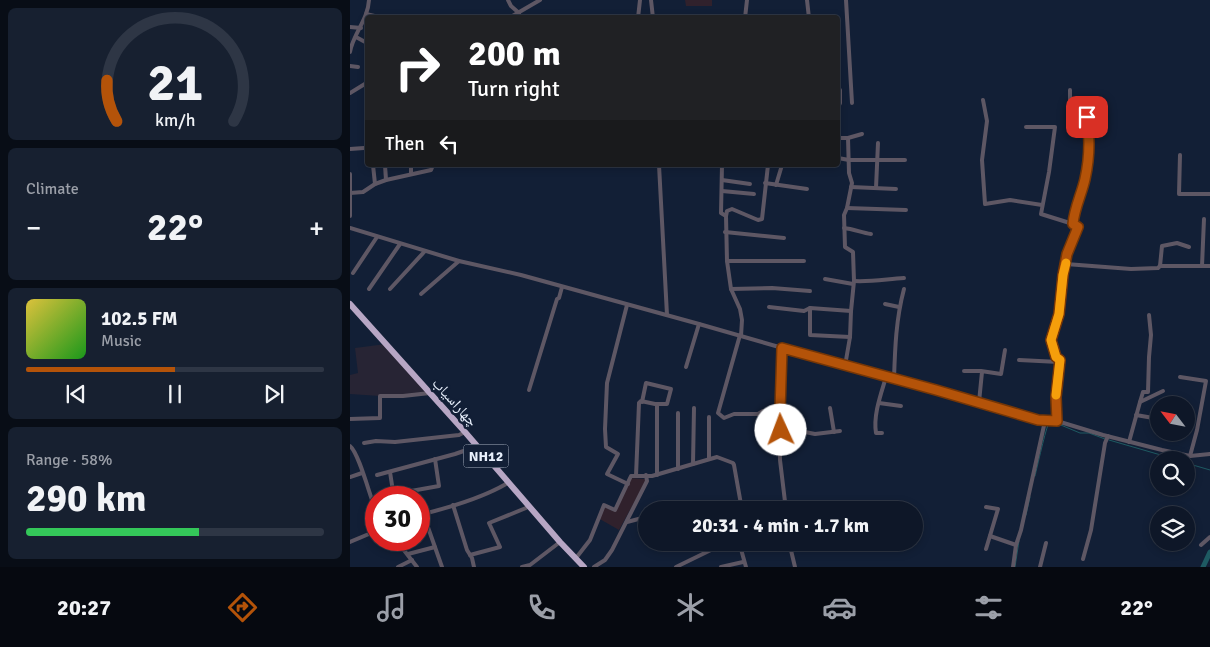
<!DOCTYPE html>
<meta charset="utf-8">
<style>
:root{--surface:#0e1728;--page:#172030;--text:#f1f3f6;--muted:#9b9fa8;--line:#2e3645;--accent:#b45309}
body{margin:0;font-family:Signika,"Noto Naskh Arabic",sans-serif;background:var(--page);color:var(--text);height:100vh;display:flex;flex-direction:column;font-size:19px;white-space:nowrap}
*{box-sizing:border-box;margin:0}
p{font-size:16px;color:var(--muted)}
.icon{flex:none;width:28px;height:28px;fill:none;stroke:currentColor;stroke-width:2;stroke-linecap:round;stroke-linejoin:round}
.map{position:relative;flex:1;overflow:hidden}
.details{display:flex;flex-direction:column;gap:8px;padding:8px;background:#080d16;width:350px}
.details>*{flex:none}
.guide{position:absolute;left:15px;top:15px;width:475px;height:152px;border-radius:5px;box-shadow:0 2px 8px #0003,0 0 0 1px var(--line);background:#202124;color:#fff;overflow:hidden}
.needle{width:32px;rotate:302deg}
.fabs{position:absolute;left:800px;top:396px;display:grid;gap:10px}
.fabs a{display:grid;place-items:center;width:45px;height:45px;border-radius:50%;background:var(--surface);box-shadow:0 2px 8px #0003,0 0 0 1px var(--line);font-size:25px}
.speed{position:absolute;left:15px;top:486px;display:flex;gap:10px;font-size:25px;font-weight:700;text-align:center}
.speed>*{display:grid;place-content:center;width:65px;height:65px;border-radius:50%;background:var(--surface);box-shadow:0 2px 8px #0003,0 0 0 1px var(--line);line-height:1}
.speed .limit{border:8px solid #d22;background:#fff;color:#111}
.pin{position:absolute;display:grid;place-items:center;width:42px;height:42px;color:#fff;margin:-21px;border-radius:10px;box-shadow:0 2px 8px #0006}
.me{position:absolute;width:55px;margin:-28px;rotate:358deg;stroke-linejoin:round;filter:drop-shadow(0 0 4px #0008)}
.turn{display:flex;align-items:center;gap:18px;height:105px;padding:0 20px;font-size:22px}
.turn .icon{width:65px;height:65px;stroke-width:2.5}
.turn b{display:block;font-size:35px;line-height:42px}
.then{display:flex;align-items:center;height:48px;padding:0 20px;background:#0003;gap:10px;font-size:19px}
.big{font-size:38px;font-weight:700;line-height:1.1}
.details .tile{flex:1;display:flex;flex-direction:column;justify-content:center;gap:8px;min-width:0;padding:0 18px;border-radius:8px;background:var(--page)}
.details .dial{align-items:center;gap:0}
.dial svg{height:130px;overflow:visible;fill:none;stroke:var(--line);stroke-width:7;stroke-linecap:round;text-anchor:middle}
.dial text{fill:var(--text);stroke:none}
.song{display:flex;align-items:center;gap:15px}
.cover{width:60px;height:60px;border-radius:8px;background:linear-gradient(135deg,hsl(50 70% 55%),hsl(120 70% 35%))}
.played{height:5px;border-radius:2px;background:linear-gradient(90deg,var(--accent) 50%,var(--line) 50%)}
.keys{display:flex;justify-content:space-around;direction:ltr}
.heat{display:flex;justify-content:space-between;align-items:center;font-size:28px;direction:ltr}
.charge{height:8px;border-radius:4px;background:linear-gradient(90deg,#34c759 58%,var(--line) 0)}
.trip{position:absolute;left:288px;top:501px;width:285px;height:50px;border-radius:25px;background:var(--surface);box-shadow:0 2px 8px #0003,0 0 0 1px var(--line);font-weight:700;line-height:50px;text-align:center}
.dock{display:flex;height:80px;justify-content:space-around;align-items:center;background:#060910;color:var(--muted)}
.dock .icon{width:35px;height:35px}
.dock .current{color:var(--accent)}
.dock b{font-size:22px;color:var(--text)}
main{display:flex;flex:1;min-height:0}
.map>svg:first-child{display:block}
</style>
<main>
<section class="details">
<div class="tile dial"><svg viewBox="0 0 100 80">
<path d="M14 69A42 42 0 1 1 86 69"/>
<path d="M14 69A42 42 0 0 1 8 44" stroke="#b45309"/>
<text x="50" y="56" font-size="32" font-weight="700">21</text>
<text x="50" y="72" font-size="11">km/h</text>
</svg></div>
<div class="tile"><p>Climate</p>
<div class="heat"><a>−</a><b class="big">22°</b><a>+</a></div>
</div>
<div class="tile">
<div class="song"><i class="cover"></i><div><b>102.5 FM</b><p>Music</p></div></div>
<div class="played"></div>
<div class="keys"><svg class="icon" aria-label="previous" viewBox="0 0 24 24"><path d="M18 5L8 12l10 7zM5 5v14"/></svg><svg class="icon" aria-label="pause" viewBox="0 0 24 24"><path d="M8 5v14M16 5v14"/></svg><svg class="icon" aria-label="next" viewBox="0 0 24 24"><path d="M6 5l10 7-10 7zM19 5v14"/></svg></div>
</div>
<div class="tile"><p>Range · 58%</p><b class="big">290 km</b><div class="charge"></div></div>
</section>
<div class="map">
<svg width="860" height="567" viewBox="0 0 860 567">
<rect width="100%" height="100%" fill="#121f36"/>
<!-- commercial -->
<path fill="#272434" d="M36,344L80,393L30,396L0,394V375L8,373L5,348Z"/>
<!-- education -->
<g fill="#30212c">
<path d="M335,0H362V6H336Z"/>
<path d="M278,478L297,479L269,530L248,518L254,507L263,511L276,488Z"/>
</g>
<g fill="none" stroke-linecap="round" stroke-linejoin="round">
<!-- stream -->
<g stroke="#1e5a62" stroke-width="1">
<path d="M759,440L828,460"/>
<path d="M836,463L860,470"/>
<path d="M685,476C687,468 696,427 699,423H706L730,433H739L755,439"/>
<path d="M676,515L680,497"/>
<path d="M665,567L669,541"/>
</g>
<!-- river -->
<path stroke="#1e5a62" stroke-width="5" d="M853,567L860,552"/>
<!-- minor -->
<g stroke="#5e5764" stroke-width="4">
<path d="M158,0L161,6L169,13"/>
<path d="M301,0L303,18"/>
<path d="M457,0L459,18"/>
<path d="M496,0L502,103"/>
<path d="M16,14L33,18"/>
<path d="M159,18L190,0"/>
<path d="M288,18L290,0"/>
<path d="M395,18L397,0"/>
<path d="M0,27L11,28"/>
<path d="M6,37L17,43"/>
<path d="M0,52C3,34 18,20 19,0"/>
<path d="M0,66L8,67"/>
<path d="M0,93L18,82"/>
<path d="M633,100L637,121L632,160L635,204L660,200L692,205"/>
<path d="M488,107L490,103V90"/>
<path d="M676,127H705L699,172L691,214L723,224"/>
<path d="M488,138H498L499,173L502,183L497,208L494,215L495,247L503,252L504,281L501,311L500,337L495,366"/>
<path d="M498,138L512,134"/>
<path d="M0,149L14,148"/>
<path d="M830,155L829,194H860"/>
<path d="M488,158L499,160H555"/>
<path d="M23,165L25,184"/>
<path d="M35,165L36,180"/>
<path d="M61,165V173"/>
<path d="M309,165L317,315"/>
<path d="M372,165L371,213L376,216L377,261L381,289L390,309L392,320L391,336"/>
<path d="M398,165L405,166"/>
<path d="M0,174V216"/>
<path d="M372,180L400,184"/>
<path d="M415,183L457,189"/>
<path d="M426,185L432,165"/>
<path d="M501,187L546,189"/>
<path d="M526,188L528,143"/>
<path d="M372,191L404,194"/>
<path d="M0,193L13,192L25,184L36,180L81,170L83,165"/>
<path d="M497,208L556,210"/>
<path d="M376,216L377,211L382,209L408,220L412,219L418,165"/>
<path d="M0,228L109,261L171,275L349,324L471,359L586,390L688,420L707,421L753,435L812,450L840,456L860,454"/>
<path d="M494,228C504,229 512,233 521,234"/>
<path d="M375,232L434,238"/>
<path d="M377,261H454"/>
<path d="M716,264L781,269L808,268L810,266H860"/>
<path d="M810,266L812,246L827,243L839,247"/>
<path d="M852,266L854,219"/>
<path d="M3,273L27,237"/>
<path d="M475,279L503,284"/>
<path d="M504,281C521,282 537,279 554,278"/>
<path d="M19,289L50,244"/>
<path d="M40,289L75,251"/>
<path d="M381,289L422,288L460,291"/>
<path d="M71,294L109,261"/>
<path d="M535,304L549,307"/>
<path d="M277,305L257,383L255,429L256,447L268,454L257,474L278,484"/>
<path d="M419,307L454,311L460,308L501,311"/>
<path d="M460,308V335L500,337"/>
<path d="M390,335L368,413L374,418L384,414H408L413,411L430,412"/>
<path d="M432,348L429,411L430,460L436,510"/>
<path d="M669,360L709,362"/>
<path d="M336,367L349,324"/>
<path d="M614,371H631L651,374L655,350"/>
<path d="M830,377L856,381L847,430L840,456"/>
<path d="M544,379C545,348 546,319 554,289"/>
<path d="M179,390L207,299L209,298L212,287"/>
<path d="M629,402L632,372"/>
<path d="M790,402L793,392H798L799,357L801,335L799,315"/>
<path d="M529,403L551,406"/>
<path d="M480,408L484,432"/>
<path d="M786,415L809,419"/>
<path d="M0,419L30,418V396H53L80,393"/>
<path d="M707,421L706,397L710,360L706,357L701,340L709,314L713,275L717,254L728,227L723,224L724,214L728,206L730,191L734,181L740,141L735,112L720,100V90"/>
<path d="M431,430H445L465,434L490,431"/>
<path d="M532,433H526C523,415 531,394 536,377"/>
<path d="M779,442L790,402L813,391"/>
<path d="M14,443L26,441L45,442L109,435L115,432"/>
<path d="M0,446C9,453 20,497 26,511"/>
<path d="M359,459V417"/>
<path d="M343,464L344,408"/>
<path d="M328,469V413"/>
<path d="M40,472L44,498"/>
<path d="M27,475L105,454L128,446"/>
<path d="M307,475V404"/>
<path d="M286,476L289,403L291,401L305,404H317L321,389L296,383L292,402"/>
<path d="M0,477L12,473"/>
<path d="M61,491L89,486L85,459"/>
<path d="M103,505L117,550L122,558L124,567"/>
<path d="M437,508L466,507"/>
<path d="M338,510H339"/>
<path d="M72,514L74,516L92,567"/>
<path d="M69,515C98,508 130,499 156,484L157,480"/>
<path d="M277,522L296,517"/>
<path d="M640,536L666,545"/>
<path d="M46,540L67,567"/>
<path d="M0,542L26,531"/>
<path d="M389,542L396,567"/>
<path d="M439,542L445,567"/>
<path d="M439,544L463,543"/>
<path d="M851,545L860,537"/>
<path d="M636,549L648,509L636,507"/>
<path d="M58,554L85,547"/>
<path d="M120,555L150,547L139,523L176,508L178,505"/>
<path d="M226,558L240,540L254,505L265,510L281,476H302L367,457L383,463L384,465L392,510"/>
<path d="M733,559L741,530L755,443L758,436"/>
<path d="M48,567L62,560"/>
<path d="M172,567L180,565L210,542"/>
<path d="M244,567L255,560L262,550L297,481L296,475"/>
<path d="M326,567L367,547L389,543"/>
<path d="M371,567L393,562"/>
<path d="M663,567L666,545L671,530L695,421"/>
<path d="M690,567L696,543"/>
</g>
<!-- highway -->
<path stroke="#b7a6c4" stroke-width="6" d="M0,304L115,432L210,542L234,567"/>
</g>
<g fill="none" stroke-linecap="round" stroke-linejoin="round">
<!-- route casing -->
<g stroke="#753606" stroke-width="12">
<path id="route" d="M431,430L430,411L432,348L586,390L688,420L707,421L706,397L710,360L706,357L701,340L709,314L713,275L717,254L728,227L723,224C724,209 732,193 735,179C740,157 740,138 737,117"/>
</g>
<!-- route -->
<use href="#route" stroke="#b45309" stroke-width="9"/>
<!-- slow -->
<path stroke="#f59e0b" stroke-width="9" d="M706,395L710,360L706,357L701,340L709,314L713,275L716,263"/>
</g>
<g text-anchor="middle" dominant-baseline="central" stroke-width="5" stroke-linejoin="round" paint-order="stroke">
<!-- shield labels -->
<rect fill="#121f36" stroke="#a8b2c1" stroke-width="1" x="113.5" y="444.5" width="45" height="23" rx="4"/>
<g font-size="14" font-weight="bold" fill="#e9f1fd">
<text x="136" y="456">NH12</text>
</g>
<!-- street labels -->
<g font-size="15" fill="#e9f1fd" stroke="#121f36">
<text transform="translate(105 402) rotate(48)">چهاراسیاب</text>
</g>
</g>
</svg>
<div class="fabs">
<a><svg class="needle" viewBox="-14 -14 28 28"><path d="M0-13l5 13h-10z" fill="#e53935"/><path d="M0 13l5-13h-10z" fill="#9b9fa8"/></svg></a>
<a><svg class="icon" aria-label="search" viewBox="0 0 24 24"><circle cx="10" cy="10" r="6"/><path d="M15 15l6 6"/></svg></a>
<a><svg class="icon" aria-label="layers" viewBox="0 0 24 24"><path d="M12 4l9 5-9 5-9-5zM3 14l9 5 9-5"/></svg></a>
</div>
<div class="speed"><div class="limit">30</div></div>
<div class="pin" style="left:737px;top:117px;background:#d93025"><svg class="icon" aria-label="arrive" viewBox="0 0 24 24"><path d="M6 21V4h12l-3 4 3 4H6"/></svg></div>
<svg class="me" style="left:431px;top:430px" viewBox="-20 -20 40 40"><circle r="19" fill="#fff"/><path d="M0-13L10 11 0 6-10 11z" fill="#b45309"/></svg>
<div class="trip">20:31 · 4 min · 1.7 km</div>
<div class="guide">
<div class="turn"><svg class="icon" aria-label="right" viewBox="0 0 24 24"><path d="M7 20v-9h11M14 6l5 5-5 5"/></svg><div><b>200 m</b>Turn right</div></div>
<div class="then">Then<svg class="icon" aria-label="left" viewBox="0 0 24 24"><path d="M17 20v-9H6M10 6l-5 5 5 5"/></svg></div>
</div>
</div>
</main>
<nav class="dock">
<b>20:27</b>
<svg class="icon current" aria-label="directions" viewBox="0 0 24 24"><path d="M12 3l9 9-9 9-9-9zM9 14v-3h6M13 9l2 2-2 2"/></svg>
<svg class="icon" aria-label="music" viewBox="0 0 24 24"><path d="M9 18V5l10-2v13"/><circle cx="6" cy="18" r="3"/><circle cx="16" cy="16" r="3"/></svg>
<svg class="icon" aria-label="phone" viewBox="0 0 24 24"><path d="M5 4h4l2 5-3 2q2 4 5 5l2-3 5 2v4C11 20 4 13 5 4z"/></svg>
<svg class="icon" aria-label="climate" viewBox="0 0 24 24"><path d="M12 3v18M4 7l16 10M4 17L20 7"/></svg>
<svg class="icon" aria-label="car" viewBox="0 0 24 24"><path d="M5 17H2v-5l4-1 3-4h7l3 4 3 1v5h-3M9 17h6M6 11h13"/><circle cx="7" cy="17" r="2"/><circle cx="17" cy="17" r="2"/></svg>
<svg class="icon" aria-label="filters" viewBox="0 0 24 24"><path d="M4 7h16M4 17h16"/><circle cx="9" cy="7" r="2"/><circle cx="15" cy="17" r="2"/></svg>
<b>22°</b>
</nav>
